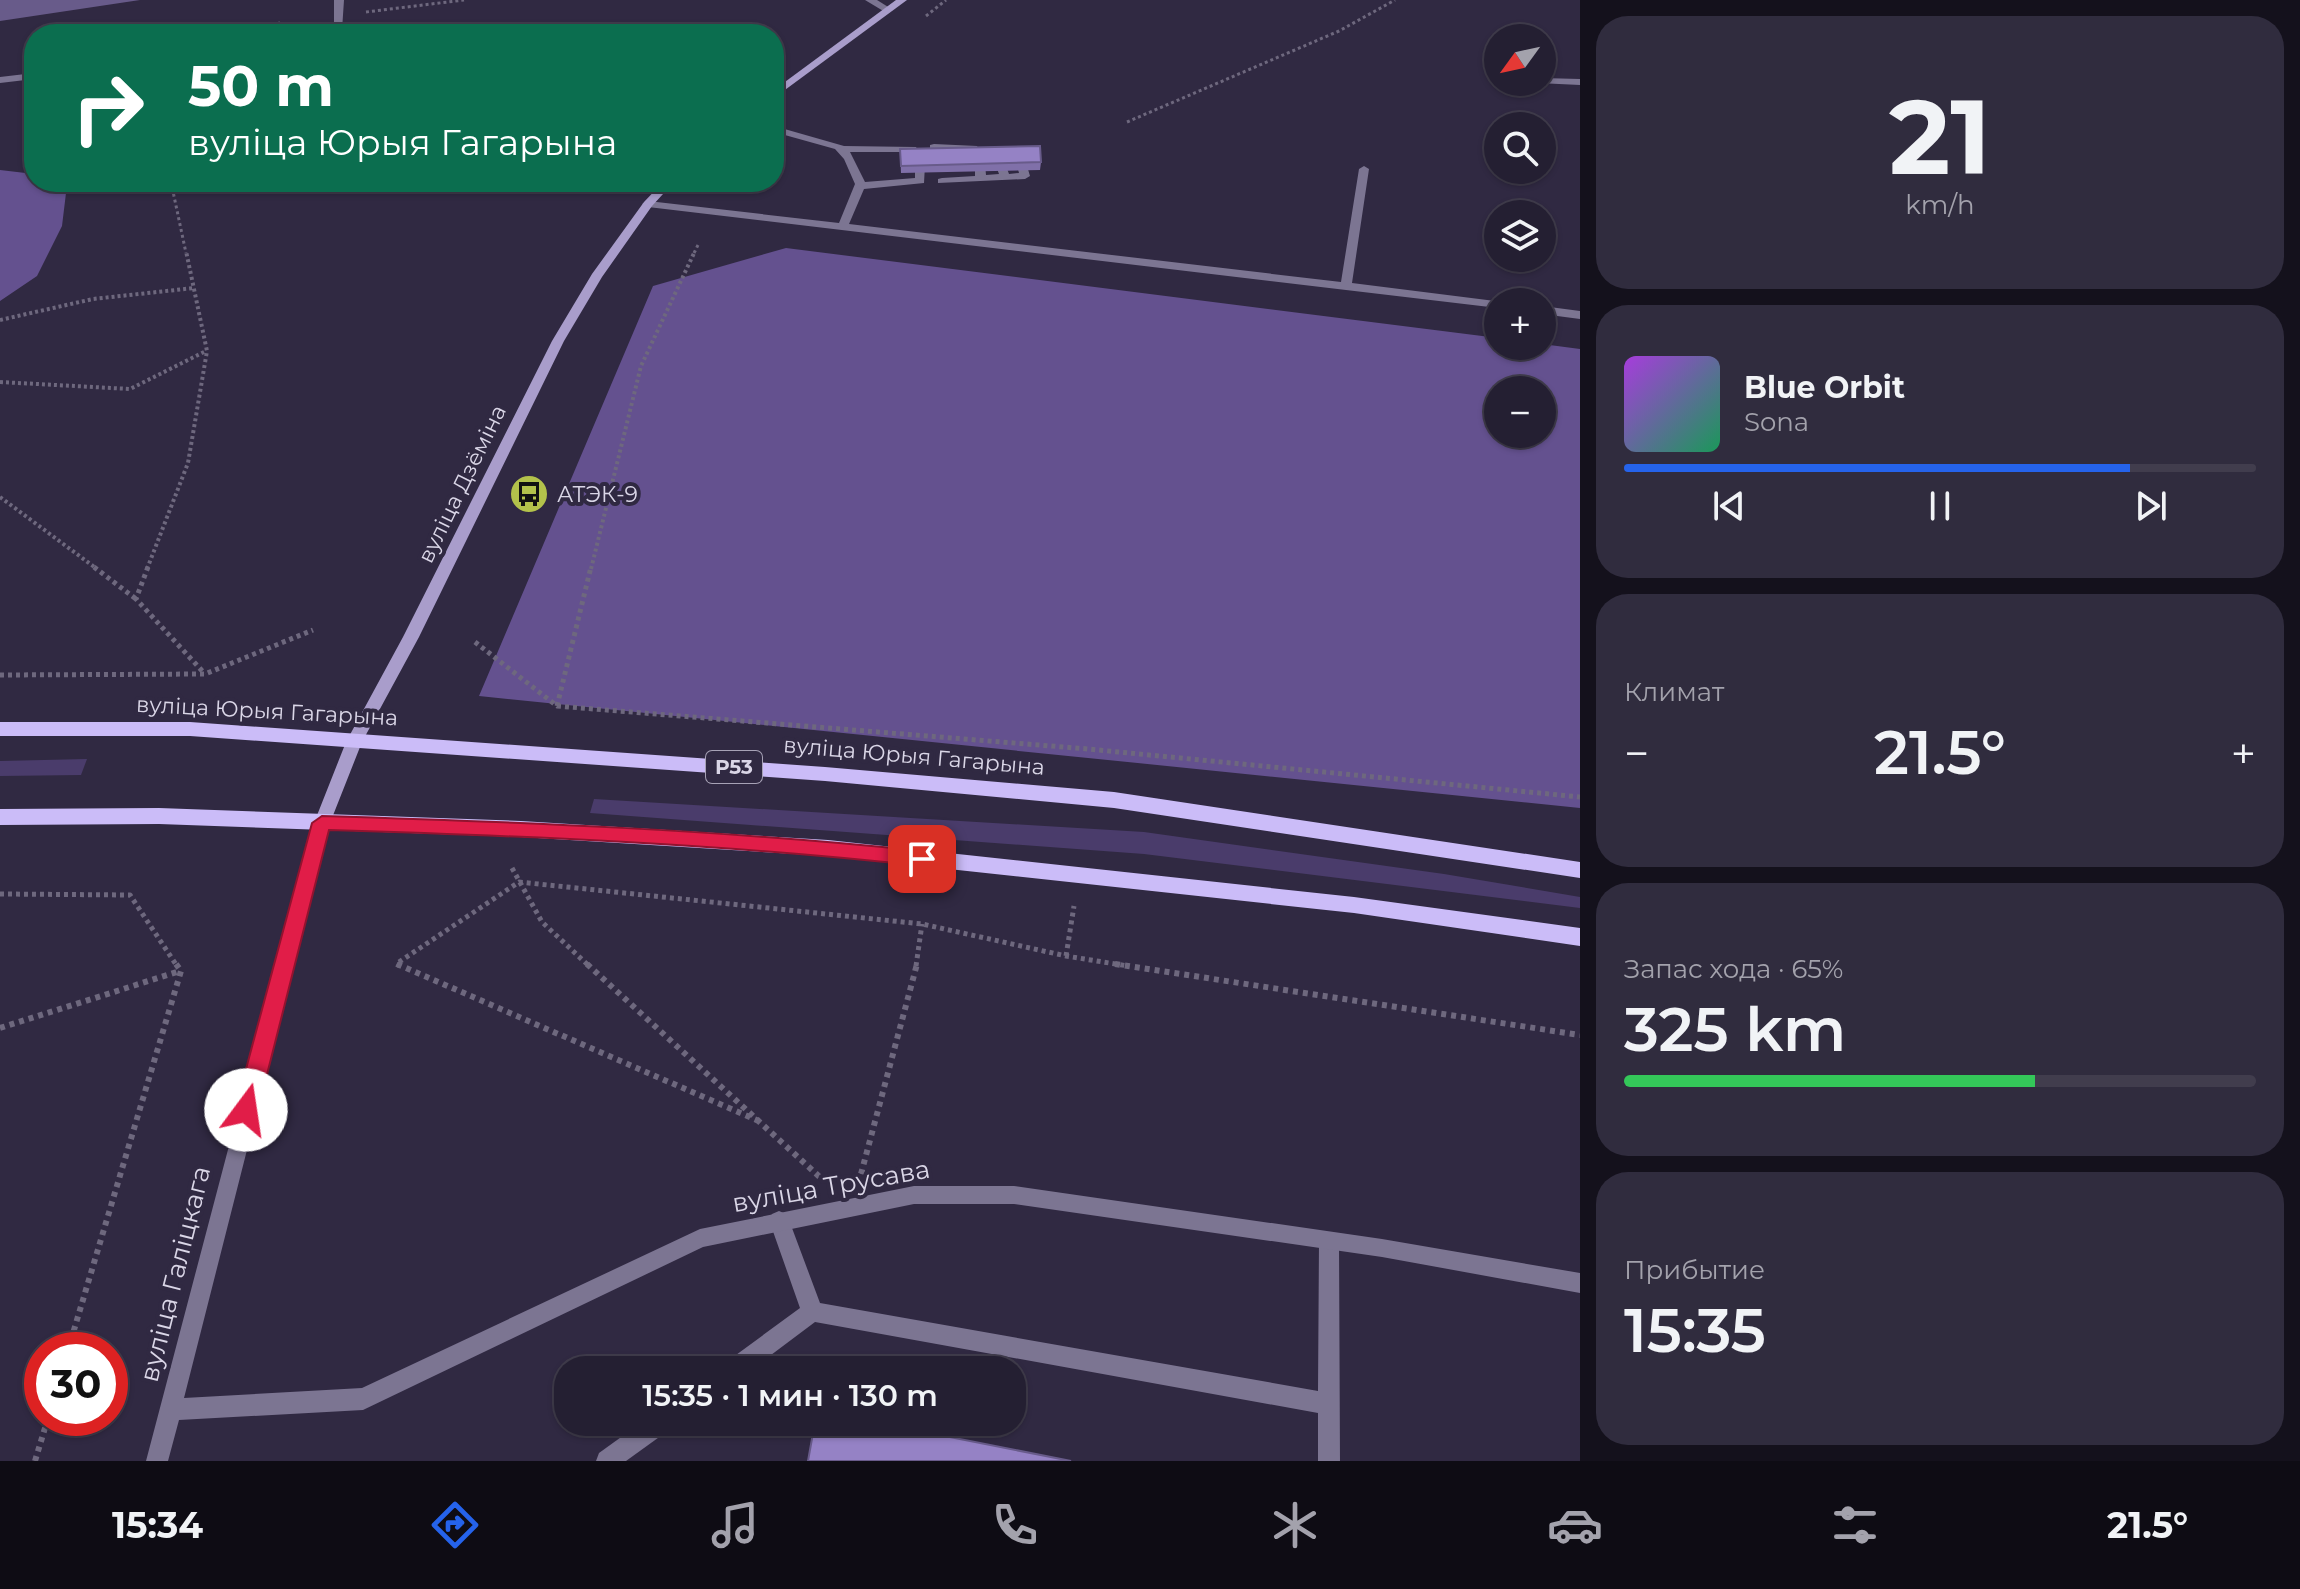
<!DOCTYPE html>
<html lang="ru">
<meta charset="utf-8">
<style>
:root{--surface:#241f32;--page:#302c3e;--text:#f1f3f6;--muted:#a3a2ac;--line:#413d4d;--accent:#2563eb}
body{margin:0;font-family:Montserrat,sans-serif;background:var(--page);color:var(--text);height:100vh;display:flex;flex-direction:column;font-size:30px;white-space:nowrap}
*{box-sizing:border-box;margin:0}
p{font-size:26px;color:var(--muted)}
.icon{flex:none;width:44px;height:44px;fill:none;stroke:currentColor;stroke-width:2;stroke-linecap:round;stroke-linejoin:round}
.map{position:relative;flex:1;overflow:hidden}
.sheet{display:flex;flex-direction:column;gap:16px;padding:16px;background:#14111c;width:720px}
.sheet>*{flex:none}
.banner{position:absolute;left:24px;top:24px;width:760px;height:168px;border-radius:32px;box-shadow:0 2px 6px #0004,0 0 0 2px var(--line);background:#0b6e4f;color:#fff;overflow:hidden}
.needle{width:52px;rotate:237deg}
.tools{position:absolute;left:1484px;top:24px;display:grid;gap:16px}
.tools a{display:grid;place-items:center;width:72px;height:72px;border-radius:50%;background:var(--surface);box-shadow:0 2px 6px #0004,0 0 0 2px var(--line);font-size:40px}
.speed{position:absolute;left:24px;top:1332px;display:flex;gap:16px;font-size:40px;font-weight:700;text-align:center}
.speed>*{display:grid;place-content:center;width:104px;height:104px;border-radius:50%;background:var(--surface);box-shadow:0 2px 6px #0004,0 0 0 2px var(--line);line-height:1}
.speed .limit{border:12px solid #d22;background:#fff;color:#111}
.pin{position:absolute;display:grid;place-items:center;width:68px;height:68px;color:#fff;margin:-34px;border-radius:16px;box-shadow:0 4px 12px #0006}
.me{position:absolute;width:88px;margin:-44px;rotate:14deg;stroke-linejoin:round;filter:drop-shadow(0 0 6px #0008)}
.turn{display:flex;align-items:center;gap:28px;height:168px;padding:0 32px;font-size:36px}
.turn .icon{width:104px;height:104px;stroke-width:2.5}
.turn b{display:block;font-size:56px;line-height:68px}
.big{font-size:60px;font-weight:600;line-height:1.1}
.sheet .tile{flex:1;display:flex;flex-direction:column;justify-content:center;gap:12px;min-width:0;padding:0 28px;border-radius:32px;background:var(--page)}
.sheet .dial{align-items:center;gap:0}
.dial b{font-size:104px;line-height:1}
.song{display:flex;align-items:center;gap:24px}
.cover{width:96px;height:96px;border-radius:12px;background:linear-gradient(135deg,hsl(280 70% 55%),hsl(150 70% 35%))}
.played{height:8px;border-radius:4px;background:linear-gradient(90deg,var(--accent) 80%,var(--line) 80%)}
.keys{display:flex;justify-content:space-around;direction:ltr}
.heat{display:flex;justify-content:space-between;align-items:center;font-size:44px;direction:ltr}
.charge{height:12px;border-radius:6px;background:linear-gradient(90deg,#34c759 65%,var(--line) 0)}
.trip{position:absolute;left:554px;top:1356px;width:472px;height:80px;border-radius:32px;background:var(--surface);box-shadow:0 2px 6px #0004,0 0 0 2px var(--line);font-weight:600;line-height:80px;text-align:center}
.dock{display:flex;height:128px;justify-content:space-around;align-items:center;background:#0e0c14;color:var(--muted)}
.dock .icon{width:56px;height:56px}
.dock .active{color:var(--accent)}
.dock b{font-size:36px;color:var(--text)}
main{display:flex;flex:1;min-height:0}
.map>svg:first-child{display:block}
</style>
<main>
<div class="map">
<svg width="1580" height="1461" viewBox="0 0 1580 1461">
<rect width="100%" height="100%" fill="#302942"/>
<!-- green -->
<g fill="#4a3c6b">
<path d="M87,759L81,775L0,776V761Z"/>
<path d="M594,799L1144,832L1444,874L1580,897V908L1144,854L590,813Z"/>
</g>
<!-- forest -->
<g fill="#64518f" fill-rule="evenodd">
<path d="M0,170L34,174V182H53L66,193L62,226L37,276L0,301Z"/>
<path d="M786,248L1498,338V346H1542V344L1580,349V808L479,696L653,286ZM1498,390H1542V434H1498Z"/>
</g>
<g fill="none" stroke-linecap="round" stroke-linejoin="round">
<!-- path-far3 -->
<g stroke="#6e687e" stroke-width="3" stroke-dasharray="3 3" stroke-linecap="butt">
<path d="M366,12L464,0"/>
<path d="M926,16L946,0"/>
<path d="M195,34L280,23"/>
<path d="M1127,122L1339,31L1395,0"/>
<path d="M171,182L186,253"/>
<path d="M694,253L698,245"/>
</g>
<!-- path-far2 -->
<g stroke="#6e687e" stroke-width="4" stroke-dasharray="3 3" stroke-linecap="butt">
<path d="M0,320L93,299L194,288"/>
<path d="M0,382L130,389L206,351"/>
<path d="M514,494H529"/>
<path d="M0,497L97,569"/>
<path d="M147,569L188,463L207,351L186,251"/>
<path d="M591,569L641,366L695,251"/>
</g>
<!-- path-far1 -->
<g stroke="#6e687e" stroke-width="5" stroke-dasharray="4 4" stroke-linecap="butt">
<path d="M94,567L136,599"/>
<path d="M148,567L136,599L205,674"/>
<path d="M475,642L557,706L1088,749L1580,797"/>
<path d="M0,675L205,674L313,630"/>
<path d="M557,706L591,567"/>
<path d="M512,868L542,922L589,966"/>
<path d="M0,894L130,895L177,966"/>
<path d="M1066,956L1074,906"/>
<path d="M400,966L396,964L519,882L922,924L1066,956L1128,966"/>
<path d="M916,966L922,924"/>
</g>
<!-- path -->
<g stroke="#6e687e" stroke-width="6" stroke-dasharray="5 5" stroke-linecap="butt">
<path d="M176,964L181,971"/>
<path d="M397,964L759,1121"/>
<path d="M587,964L823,1180"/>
<path d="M1115,964L1580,1035"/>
<path d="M0,1028L180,971"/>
<path d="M861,1174L917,964"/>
<path d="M68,1350L181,971"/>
<path d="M35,1461L48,1418"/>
</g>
<!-- service -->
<g fill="#7c7592" fill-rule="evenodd">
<path d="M334,0H344L342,30L299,34L334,26Z"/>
<path d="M865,0H877L893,10L885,12Z"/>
<path d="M34,73V79L0,83V77Z"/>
<path d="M1542,78L1580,79V85L1538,83L1542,82Z"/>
<path d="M774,126L844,146L916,147L925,165L924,183L864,189L849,224L1341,282L1359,169L1364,166L1369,169L1352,283L1503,302H1498V308L648,207L642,204L648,201L839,223L855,184L844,159L835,149L774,132ZM850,152H908L915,165V178L865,182Z"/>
<path d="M934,144L977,146L985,164L986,175L999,174L991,152L996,149L1001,152L1009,174L1019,173L1013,151L1022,149L1030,176L1025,179L938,183V179L942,178L975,176V164L969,151L930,149V145Z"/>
<path d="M1542,306L1580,311V319L1542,314Z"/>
<path d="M779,1211L786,1214L789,1220L820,1303L1318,1391L1319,1241L1322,1234L1329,1232L1336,1234L1339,1241L1340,1461H1318V1413L815,1322L751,1370H722L725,1363L800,1308L769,1220L772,1214Z"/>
<path d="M642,1422H672L669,1430L626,1461H596L599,1453Z"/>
</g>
<!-- minor -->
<path fill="#7c7592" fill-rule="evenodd" d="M322,817L328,819L330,823L184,1398L362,1388L700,1229L914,1186H1014L1382,1239L1580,1273V1293L1382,1257L1014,1204H914L703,1247L363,1410L179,1420L168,1461H146L314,823L316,819Z"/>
<!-- secondary -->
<g fill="#a99dcb" fill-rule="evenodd">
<path d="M896,0H907L774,98V90Z"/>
<path d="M663,182H674L652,206L602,277L564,341L419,637L362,742L330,823L328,827H316L314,823L346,742L403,637L552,341L592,274L644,202Z"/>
</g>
<!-- primary -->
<g fill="#cbbcf8" fill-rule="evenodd">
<path d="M0,722H190L825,767L1114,792L1580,862V878L1114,808L825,781L190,736H0Z"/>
<path d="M159,808L521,821L828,840L1354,897L1580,928V946L1354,913L828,856L521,837L159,824L0,825V809Z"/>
</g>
</g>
<!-- wall -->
<path fill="#8070a9" d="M900,149L1041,162L1040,170L901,173Z"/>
<!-- shaded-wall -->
<path fill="#685b8a" d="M0,0H140L0,21Z"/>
<!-- building -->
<g fill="#9582c5" stroke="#685b8a" stroke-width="2">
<path d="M1040,146L1041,162L901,166L900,149Z"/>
<path d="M815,1422H874L1071,1461H808Z"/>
</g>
<!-- route -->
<path fill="#e11d48" stroke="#92132f" stroke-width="2" d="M322,816C522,822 723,830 922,851L929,853L932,859L929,864L922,866C725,844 527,836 329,830L258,1110L254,1117L246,1120L239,1117L235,1110L312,823Z"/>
<!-- icons -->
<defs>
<g id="bus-disc" transform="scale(2)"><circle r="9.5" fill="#b3c24b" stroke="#302942"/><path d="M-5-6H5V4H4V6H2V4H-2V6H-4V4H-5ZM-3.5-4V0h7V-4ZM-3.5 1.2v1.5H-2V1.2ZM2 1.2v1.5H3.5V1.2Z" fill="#111"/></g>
</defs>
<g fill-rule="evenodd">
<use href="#bus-disc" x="529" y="494"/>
</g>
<g text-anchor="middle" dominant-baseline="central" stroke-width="8" stroke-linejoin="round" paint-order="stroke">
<!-- shield labels -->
<rect fill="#302942" stroke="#a7a2b6" stroke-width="2" x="706" y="751" width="56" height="32" rx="6"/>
<g font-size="20" font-weight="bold" fill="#dad6e7">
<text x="734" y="767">Р53</text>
</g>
<!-- street labels -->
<g font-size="22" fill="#dad6e7" stroke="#302942">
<text transform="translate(462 484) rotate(-64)">вуліца Дзёміна</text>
<text transform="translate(267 711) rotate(3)">вуліца Юрыя Гагарына</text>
<text transform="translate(914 756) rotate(5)">вуліца Юрыя Гагарына</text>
</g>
<!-- poi labels -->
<g font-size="22" fill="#dad6e7" stroke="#302942" text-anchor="start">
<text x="557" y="494">АТЭК-9</text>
</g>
<!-- near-street labels -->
<g font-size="26" fill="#dad6e7" stroke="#302942">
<text transform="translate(831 1186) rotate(-10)">вуліца Трусава</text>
<text transform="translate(175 1274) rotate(-76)">вуліца Галіцкага</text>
</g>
</g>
</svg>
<div class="tools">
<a><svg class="needle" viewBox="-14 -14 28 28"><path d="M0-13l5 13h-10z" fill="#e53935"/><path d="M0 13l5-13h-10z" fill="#a3a2ac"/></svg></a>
<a><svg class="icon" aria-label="search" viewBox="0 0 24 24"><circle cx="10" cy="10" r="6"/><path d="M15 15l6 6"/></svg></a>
<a><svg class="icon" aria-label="layers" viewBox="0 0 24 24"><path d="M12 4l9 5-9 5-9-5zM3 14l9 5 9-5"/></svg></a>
<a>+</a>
<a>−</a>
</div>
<div class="speed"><div class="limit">30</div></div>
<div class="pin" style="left:922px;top:859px;background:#d93025"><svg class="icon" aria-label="arrive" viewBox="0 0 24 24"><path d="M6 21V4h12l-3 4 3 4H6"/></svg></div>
<svg class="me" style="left:246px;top:1110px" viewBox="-20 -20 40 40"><circle r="19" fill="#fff"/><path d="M0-13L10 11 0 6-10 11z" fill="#e11d48"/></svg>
<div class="trip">15:35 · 1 мин · 130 m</div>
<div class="banner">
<div class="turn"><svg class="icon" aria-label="right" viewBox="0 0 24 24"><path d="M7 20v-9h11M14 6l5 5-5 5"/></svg><div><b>50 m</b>вуліца Юрыя Гагарына</div></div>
</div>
</div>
<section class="sheet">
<div class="tile dial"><b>21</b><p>km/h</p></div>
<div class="tile">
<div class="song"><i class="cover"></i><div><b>Blue Orbit</b><p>Sona</p></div></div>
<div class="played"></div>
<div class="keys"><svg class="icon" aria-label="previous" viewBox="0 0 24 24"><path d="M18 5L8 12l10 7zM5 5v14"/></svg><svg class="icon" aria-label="pause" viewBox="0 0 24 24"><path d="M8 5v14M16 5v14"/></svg><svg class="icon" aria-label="next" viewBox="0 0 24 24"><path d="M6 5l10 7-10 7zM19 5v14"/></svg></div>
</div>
<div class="tile"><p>Климат</p>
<div class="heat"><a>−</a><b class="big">21.5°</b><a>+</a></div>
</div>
<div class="tile"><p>Запас хода · 65%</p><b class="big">325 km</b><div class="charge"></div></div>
<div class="tile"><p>Прибытие</p><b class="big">15:35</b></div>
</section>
</main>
<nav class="dock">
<b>15:34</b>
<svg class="icon active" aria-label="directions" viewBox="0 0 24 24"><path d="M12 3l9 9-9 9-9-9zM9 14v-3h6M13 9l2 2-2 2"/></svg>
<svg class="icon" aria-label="music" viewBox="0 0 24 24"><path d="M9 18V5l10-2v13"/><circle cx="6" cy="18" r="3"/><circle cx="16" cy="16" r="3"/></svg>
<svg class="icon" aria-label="phone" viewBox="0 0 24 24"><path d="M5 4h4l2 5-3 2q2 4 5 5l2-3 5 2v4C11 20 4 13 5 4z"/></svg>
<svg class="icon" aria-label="climate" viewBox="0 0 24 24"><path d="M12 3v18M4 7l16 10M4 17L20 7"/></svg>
<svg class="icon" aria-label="car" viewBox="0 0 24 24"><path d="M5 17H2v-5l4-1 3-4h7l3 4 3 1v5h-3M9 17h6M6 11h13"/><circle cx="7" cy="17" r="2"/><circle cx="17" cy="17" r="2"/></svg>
<svg class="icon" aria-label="filters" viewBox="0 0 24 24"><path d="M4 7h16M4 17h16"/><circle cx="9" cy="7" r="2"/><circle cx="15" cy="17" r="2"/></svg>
<b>21.5°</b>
</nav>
